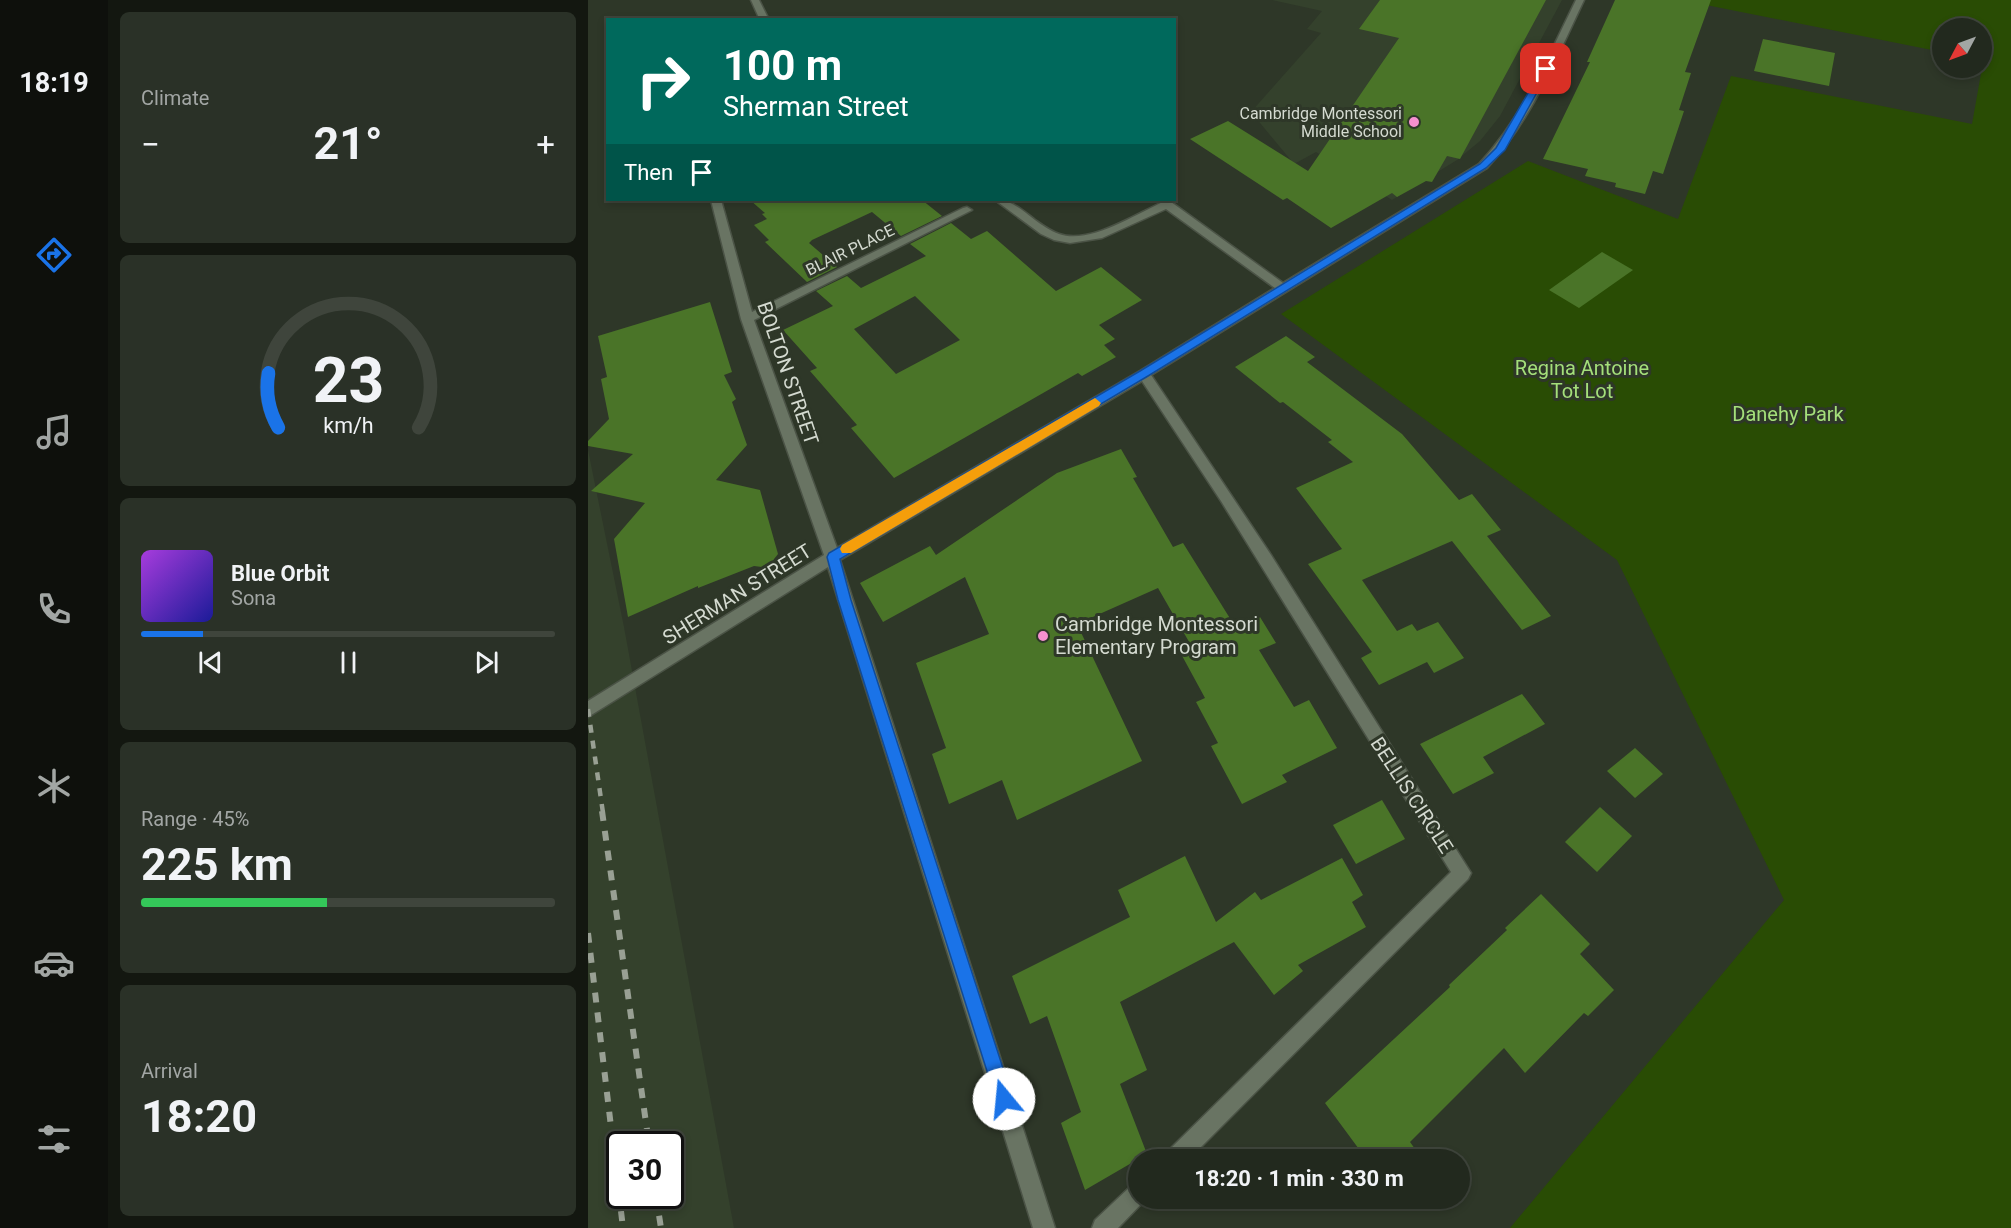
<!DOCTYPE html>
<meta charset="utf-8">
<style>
:root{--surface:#22291e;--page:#2a3127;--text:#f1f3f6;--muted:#a2a6a4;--line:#3f453c;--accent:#1a73e8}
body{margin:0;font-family:Roboto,sans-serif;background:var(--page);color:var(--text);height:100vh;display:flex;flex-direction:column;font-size:22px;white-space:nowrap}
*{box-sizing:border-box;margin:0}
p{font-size:20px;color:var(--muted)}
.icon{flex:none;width:33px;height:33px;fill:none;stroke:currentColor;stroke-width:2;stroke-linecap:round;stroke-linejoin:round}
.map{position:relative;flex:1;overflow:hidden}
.panel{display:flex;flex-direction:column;gap:12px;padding:12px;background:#131710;width:480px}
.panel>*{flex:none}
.top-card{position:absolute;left:18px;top:18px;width:570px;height:183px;border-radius:0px;box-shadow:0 3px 9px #0003,0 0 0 2px var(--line);background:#00695c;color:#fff;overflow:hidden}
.needle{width:39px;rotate:229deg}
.tools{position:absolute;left:1344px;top:18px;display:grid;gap:12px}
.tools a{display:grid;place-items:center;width:60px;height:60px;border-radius:50%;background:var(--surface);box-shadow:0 3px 9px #0003,0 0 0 2px var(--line);font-size:30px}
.speed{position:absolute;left:18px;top:1131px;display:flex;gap:12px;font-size:30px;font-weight:700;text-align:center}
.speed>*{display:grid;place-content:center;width:78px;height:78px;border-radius:50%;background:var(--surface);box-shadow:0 3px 9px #0003,0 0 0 2px var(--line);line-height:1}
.speed .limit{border:3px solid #111;border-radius:9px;background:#fff;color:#111}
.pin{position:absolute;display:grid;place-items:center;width:51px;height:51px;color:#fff;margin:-26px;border-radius:12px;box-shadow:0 3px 9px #0006}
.me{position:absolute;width:66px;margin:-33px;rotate:343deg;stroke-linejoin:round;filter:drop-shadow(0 0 4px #0008)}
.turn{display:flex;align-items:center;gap:21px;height:126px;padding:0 18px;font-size:27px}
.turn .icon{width:78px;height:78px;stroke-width:2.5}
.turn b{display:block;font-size:42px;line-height:51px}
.then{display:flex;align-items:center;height:57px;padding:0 18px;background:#0003;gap:12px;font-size:22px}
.big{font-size:45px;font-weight:700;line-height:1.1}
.panel .tile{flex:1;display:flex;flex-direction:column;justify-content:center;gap:9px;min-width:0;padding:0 21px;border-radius:9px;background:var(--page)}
.panel .dial{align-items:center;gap:0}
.dial svg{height:156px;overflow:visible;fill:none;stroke:var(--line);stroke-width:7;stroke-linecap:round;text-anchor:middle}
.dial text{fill:var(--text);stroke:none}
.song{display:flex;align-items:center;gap:18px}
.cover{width:72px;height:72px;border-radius:9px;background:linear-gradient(135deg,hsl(280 70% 55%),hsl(240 70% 35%))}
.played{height:6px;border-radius:3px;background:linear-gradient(90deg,var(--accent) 15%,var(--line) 15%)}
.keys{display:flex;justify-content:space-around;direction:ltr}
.heat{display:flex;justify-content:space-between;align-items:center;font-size:33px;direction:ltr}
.charge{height:9px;border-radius:4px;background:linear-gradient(90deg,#34c759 45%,var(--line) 0)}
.trip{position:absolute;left:540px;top:1149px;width:342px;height:60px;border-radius:30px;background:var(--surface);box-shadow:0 3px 9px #0003,0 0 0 2px var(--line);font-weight:700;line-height:60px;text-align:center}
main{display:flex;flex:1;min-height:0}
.tab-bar{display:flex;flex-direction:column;width:108px;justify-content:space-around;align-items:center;background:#0e100c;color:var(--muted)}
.tab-bar .icon{width:42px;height:42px}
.tab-bar .active{color:var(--accent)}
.tab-bar b{font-size:27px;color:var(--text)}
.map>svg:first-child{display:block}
</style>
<main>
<nav class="tab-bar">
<b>18:19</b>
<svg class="icon active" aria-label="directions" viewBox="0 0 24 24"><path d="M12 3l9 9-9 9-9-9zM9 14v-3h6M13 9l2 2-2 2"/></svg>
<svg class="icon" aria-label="music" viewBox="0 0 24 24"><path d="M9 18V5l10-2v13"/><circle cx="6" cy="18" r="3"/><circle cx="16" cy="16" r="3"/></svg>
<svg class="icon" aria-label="phone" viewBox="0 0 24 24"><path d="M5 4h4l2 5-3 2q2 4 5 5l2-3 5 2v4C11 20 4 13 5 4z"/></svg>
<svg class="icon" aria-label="climate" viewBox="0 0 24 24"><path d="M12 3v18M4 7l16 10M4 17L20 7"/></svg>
<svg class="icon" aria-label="car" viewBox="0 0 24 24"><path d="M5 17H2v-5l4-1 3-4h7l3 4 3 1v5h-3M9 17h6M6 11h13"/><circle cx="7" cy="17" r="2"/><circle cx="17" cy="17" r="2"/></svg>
<svg class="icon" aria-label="filters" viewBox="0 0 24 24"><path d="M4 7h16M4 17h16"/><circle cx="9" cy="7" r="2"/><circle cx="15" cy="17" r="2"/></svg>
</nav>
<section class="panel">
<div class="tile"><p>Climate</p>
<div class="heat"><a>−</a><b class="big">21°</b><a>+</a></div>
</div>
<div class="tile dial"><svg viewBox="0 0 100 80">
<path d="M14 69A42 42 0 1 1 86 69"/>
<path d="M14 69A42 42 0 0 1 9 41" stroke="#1a73e8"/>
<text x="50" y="56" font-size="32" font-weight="700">23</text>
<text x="50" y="72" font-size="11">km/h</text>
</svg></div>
<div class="tile">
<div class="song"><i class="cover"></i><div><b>Blue Orbit</b><p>Sona</p></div></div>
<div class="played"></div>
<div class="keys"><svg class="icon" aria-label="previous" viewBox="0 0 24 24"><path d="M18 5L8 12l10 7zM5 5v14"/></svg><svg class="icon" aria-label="pause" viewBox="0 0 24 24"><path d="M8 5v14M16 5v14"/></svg><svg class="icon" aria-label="next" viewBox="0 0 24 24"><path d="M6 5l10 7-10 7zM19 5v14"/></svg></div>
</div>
<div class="tile"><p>Range · 45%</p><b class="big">225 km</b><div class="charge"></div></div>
<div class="tile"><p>Arrival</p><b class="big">18:20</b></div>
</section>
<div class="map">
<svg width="1423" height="1228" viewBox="0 0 1423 1228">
<rect width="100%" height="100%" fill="#2e3728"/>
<!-- built -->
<g fill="#34412c" fill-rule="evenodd">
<path d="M684,0H974L912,116L892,141L869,160L804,200L728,152L706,164L663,112L733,33L719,29L734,11Z"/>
<path d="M0,450L36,627L146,1228H0ZM32,1144H82V1196H32Z"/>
</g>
<!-- green -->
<path fill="#294c04" d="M1093,0H1423V1228H922L1196,900L1029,560L693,314L940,161L1090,219L1143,76L1384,124L1394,68V28H1354V52Z"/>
<!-- building -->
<g fill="#4a7428" fill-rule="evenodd">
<path d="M792,0H958L872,159L859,156L844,182L838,181L809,197L804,193L743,228L699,198L695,200L602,139L640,121L720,171L811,38L771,29Z"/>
<path d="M1027,0H1123L1097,72L1103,73L1091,110L1096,111L1075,174L1065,171L1057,194L1027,187L1028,183L997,176L1000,169L955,159L1002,62H999Z"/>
<path d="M1175,39L1247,53L1241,86L1166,71Z"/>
<path d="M162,200H334L354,216L313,236L284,212L224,240L221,243L249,267L219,282L177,242L181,240L166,225L179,219L174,214L177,213Z"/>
<path d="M363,223L383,239L399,231L468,291L513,267L554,300L511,325L527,339L516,345L528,357L494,376L490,373L306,478L263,428L269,425L222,371L229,368L195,330L245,306L228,291L259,276L273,288L338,256L322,244ZM327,296L372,340L308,374L266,329Z"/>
<path d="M1014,252L1045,270L991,308L961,290Z"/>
<path d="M122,302L144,372L136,375L148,399L144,402L159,445L128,480L172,490L190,554L183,563L174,567L166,566L110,588V586L40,617L26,539L57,503L3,491L45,454L0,446V441L21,419L13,379L19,377L10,336Z"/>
<path d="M698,336L727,357L719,362L814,434L871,500L884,494L913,530L899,536L963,616L934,630L864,541L774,580L809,631L824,624L829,631L850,622L876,658L846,673L839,662L791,685L773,658L784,652L720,564L754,549L708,488L765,462L740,442L744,440L695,402L692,403L647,367Z"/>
<path d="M533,449L549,477L545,478L585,547L595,543L648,628L672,617L688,643L671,650L706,707L721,700L749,748L694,775L699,782L654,804L623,746L630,743L608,702L617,698L592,652L604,647L570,588L489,624L554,761L429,820L414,780L361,804L344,754L358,748L328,663L401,634L377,577L295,622L272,583L342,546L348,555L469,473Z"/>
<path d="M934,694L957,724L895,757L906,773L865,794L832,744Z"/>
<path d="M1047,748L1075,774L1047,798L1019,771Z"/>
<path d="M794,800L817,839L768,864L745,825Z"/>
<path d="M1012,807L1044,836L1009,872L977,842Z"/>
<path d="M597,856L628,922L667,892L673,900L754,858L775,895L764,902L778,927L710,965L715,971L686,995L646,942L532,1002L559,1070L532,1084L559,1154L497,1190L473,1123L493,1112L459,1016L442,1024L424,976L542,917L530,890Z"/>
<path d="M953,894L1002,944L992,954L1026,990L1000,1016L996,1013L937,1073L916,1048L822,1142L835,1160H779L737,1103L862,987L861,985L919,930L917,928Z"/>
</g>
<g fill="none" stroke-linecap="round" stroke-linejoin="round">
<!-- minor casing -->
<g stroke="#4b5346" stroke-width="3">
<g id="minor">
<path d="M163,0H171L181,20H172Z"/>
<path d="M988,0H996C968,59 943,120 899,168L563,375L683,555L883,873L880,879L600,1160H575L578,1153L863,872L633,501L554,381L252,560L467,1228H445L240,567L0,717V701L236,555L153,319L123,200H133L164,312L375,208L379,207L384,210L166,320L249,548L552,371L687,288L578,209L514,238L482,243L466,240L453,234L407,200C424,200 434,210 447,220C454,225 462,231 471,234C501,245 548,214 575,202H583L695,283L891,164C935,117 960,57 988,0Z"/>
<path d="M550,1183V1198H558L557,1200L530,1228H504L507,1220L543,1186Z"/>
</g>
</g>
<!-- minor -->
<use href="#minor" fill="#697463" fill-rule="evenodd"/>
<!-- rail-far1 -->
<path stroke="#99a094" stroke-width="4.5" stroke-dasharray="8 8" stroke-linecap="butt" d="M0,709L15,813"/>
<!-- rail -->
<g stroke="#99a094" stroke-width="6" stroke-dasharray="10 10" stroke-linecap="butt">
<path d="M14,811L61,1144"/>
<path d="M0,933L35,1228"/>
<path d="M68,1196L73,1228"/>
</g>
</g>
<!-- route -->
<path fill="#1a73e8" stroke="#114b97" stroke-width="1.5" d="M958,66L962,69L917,150L898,168L560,376L252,559L263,600L425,1099L422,1106L416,1108L410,1106L250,600L239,557L241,553L552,371L892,164L908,148L954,69Z"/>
<!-- slow -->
<path fill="#f59e0b" d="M507,398L513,403L511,406L263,553H254L252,549L254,545Z"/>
<!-- markers -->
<g fill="#f690cf" stroke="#2e3728" stroke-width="2">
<circle cx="826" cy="122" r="6"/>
<circle cx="455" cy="636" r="6"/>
</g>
<g text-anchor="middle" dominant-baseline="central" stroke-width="6" stroke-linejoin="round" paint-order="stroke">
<!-- far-poi labels -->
<g font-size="16" fill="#d4dad0" stroke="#2e3728" text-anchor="end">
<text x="814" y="113">Cambridge Montessori<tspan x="814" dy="18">Middle School</tspan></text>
</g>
<!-- far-street labels -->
<g font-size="16" fill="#d4dad0" stroke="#2e3728">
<text transform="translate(262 250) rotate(-26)">BLAIR PLACE</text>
</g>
<!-- park labels -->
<g font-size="20" fill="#a4df7a" stroke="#2e3728">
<text x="994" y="368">Regina Antoine<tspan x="994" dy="23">Tot Lot</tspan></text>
<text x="1200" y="414">Danehy Park</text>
</g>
<!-- street labels -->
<g font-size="20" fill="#d4dad0" stroke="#2e3728">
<text transform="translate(200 373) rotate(71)">BOLTON STREET</text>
<text transform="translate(149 594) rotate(-32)">SHERMAN STREET</text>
<text transform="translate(824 795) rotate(57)">BELLIS CIRCLE</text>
</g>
<!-- poi labels -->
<g font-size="20" fill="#d4dad0" stroke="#2e3728" text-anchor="start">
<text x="467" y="624">Cambridge Montessori<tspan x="467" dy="23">Elementary Program</tspan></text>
</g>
</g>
</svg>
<div class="tools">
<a><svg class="needle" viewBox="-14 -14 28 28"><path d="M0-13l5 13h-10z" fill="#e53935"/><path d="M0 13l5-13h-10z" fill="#a2a6a4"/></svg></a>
</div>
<div class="speed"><div class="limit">30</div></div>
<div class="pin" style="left:958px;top:69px;background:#d93025"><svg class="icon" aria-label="arrive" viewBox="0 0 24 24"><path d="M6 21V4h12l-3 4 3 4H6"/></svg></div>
<svg class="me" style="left:416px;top:1099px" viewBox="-20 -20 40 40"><circle r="19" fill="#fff"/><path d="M0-13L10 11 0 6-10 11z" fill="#1a73e8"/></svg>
<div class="trip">18:20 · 1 min · 330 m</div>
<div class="top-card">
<div class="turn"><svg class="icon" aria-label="right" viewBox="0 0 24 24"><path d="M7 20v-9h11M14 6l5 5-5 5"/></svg><div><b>100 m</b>Sherman Street</div></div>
<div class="then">Then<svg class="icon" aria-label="arrive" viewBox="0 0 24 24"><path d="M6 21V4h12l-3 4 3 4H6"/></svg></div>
</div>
</div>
</main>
